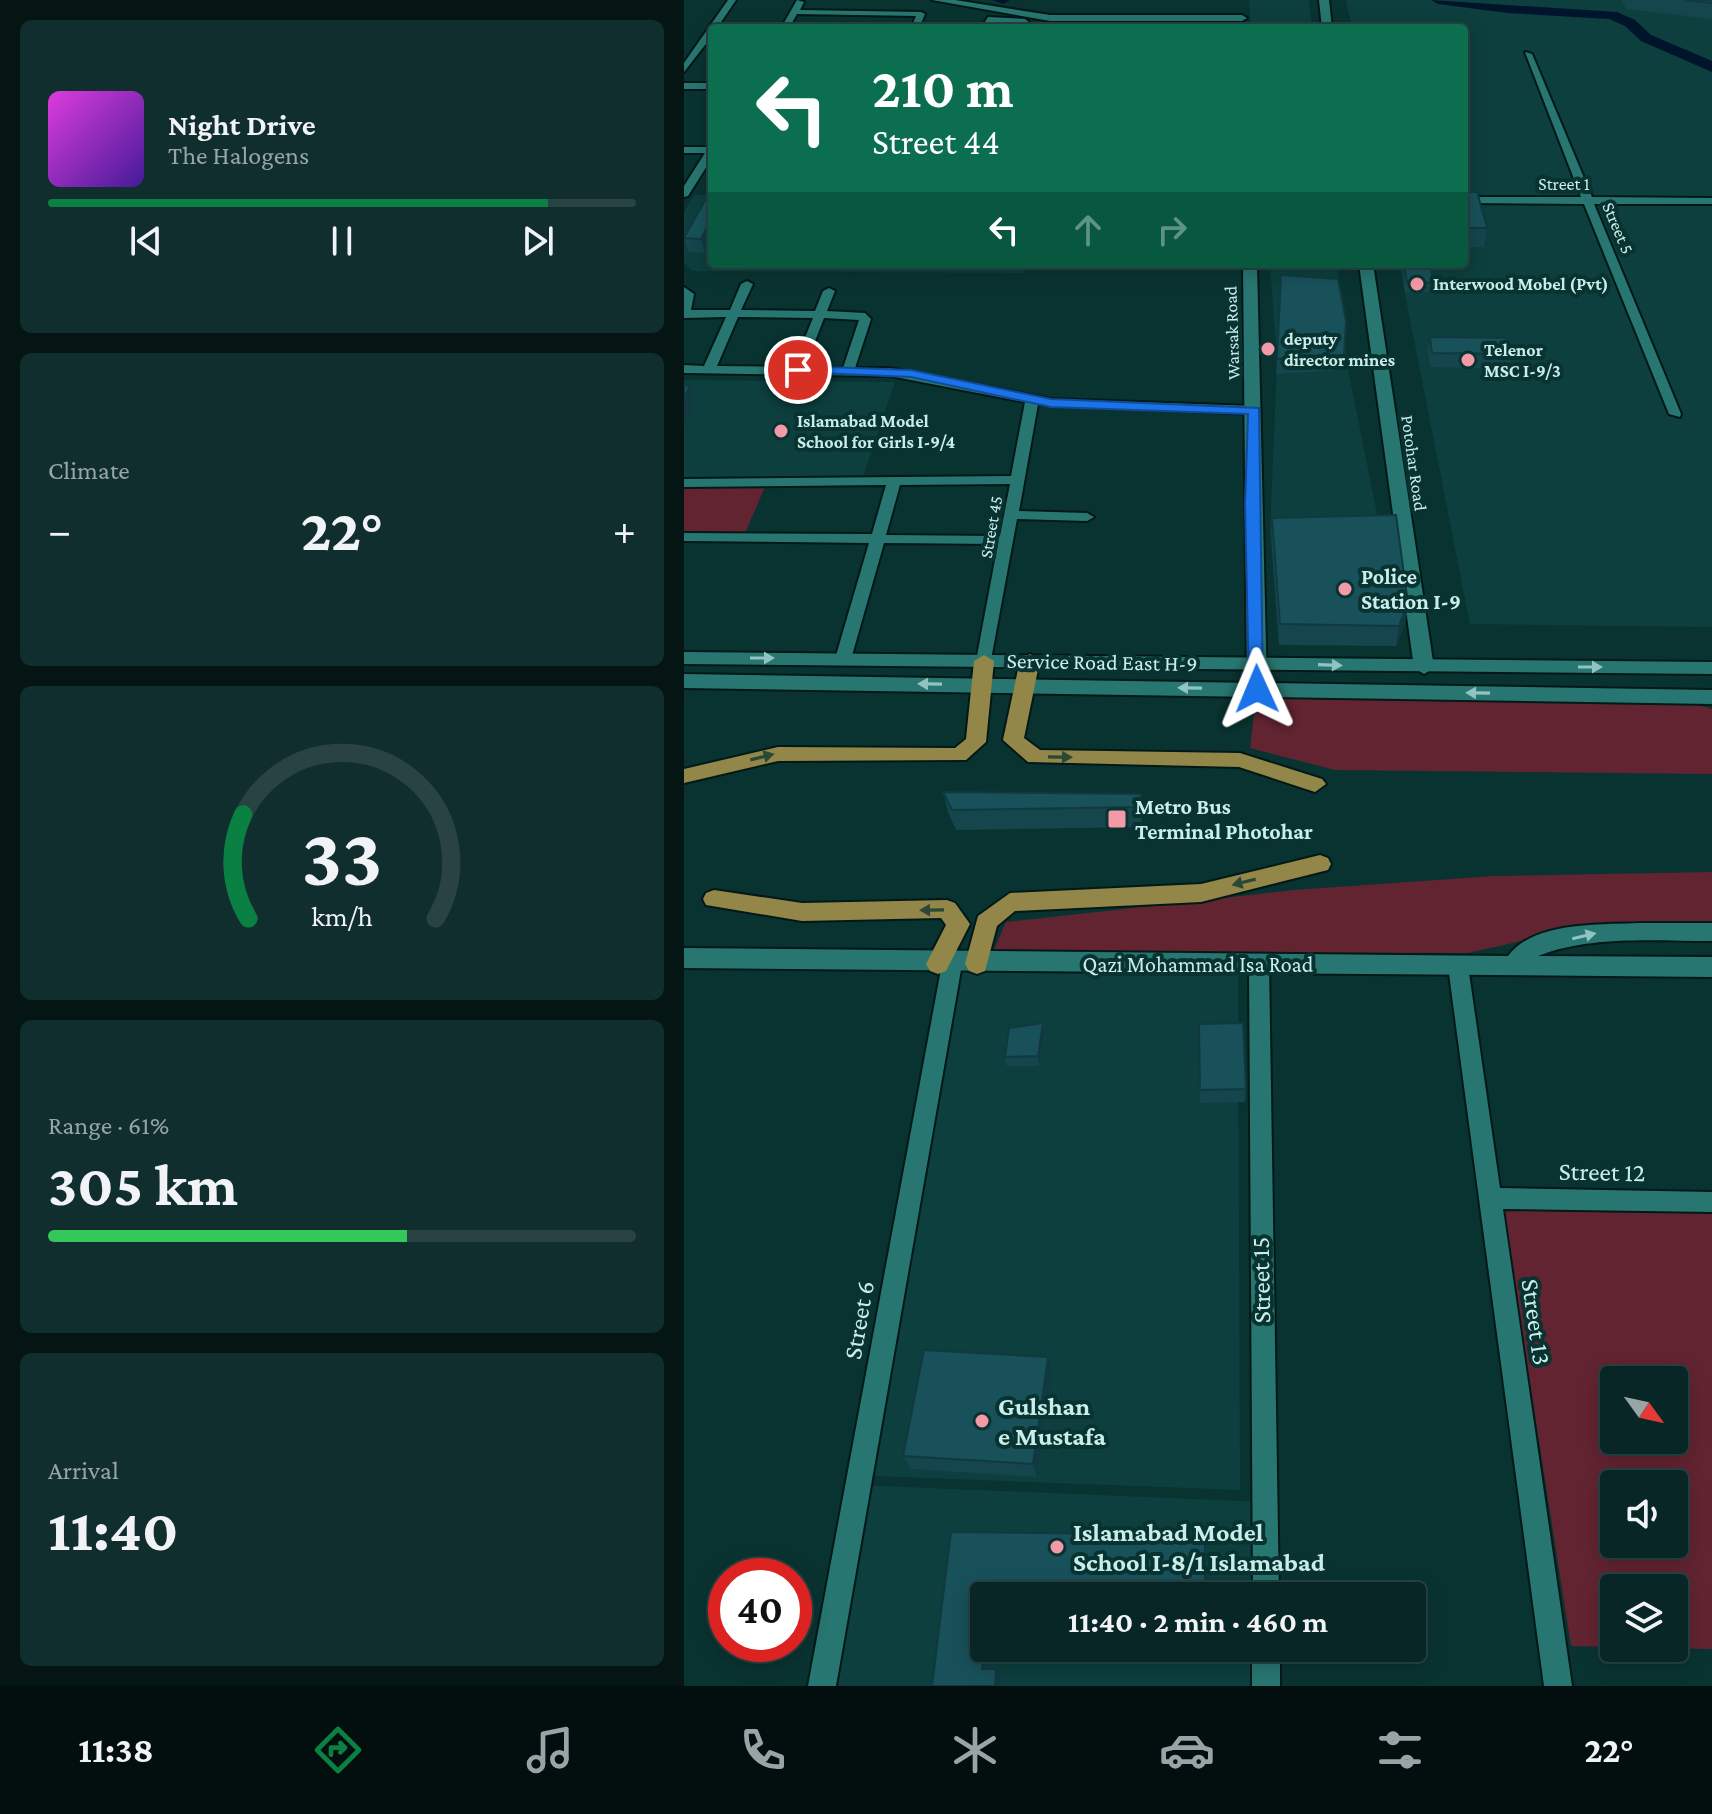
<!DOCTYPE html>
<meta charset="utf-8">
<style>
:root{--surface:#072625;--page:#102e2d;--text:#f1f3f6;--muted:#98a5a7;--line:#284342;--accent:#0b8043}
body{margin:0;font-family:"Crimson Pro",serif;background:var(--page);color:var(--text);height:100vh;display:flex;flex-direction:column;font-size:30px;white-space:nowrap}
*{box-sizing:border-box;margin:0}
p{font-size:26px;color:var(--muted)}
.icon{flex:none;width:44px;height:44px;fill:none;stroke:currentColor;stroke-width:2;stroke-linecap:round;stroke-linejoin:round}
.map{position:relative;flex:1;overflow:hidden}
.details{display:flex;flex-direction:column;gap:20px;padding:20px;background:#041514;width:684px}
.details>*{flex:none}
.banner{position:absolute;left:24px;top:24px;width:760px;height:244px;border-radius:8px;box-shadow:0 4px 20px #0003,0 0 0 2px var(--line);background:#0b6e4f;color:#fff;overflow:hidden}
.needle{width:52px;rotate:123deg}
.fabs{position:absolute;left:916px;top:1366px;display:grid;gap:16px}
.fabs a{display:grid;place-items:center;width:88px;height:88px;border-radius:8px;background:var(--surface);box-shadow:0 4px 20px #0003,0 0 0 2px var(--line);font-size:40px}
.speed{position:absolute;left:24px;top:1558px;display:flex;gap:16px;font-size:40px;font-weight:700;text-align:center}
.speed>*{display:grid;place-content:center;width:104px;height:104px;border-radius:50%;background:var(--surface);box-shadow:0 4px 20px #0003,0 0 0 2px var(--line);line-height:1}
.speed .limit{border:12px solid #d22;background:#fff;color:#111}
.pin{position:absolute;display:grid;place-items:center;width:68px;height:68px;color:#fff;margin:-34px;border:4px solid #fff;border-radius:50%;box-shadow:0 2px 8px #0007}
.me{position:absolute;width:88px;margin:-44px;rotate:359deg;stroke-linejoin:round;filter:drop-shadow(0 0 6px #0008)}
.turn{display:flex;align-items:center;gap:28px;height:168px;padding:0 32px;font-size:36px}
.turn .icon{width:104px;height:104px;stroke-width:2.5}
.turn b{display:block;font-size:56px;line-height:68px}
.lanes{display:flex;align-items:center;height:76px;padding:0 32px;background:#0003;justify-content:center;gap:40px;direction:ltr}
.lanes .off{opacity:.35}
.big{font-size:60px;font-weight:700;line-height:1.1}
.details .tile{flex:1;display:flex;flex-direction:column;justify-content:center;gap:12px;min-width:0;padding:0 28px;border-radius:12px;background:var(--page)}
.details .dial{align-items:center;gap:0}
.dial svg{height:208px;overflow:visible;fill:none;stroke:var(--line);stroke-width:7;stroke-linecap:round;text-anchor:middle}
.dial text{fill:var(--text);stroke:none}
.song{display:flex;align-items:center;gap:24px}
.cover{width:96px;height:96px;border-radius:12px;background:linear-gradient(135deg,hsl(300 70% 55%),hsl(260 70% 35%))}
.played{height:8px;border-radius:4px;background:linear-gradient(90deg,var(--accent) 85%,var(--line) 85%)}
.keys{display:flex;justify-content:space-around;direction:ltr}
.heat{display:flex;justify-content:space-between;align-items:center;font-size:44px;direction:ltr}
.charge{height:12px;border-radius:6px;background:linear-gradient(90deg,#34c759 61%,var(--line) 0)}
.trip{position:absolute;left:286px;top:1582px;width:456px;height:80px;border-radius:8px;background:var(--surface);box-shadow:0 4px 20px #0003,0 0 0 2px var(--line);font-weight:700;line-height:80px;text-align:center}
.tab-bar{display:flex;height:128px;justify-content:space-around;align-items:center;background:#030f0f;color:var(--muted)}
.tab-bar .icon{width:56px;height:56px}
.tab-bar .on{color:var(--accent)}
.tab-bar b{font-size:36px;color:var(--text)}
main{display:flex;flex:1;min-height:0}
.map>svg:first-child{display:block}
</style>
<main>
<section class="details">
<div class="tile">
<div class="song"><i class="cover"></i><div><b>Night Drive</b><p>The Halogens</p></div></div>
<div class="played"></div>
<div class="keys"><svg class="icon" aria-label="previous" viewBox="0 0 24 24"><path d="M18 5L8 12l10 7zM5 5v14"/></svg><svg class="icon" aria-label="pause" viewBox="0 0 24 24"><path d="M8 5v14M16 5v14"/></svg><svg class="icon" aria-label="next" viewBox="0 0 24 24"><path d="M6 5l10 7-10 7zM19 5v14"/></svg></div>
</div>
<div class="tile"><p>Climate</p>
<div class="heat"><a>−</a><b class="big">22°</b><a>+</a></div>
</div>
<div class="tile dial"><svg viewBox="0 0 100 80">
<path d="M14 69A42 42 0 1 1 86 69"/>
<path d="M14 69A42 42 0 0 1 12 29" stroke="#0b8043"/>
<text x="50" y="56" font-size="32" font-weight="700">33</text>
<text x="50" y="72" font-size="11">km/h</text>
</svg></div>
<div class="tile"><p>Range · 61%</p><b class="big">305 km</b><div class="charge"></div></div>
<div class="tile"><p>Arrival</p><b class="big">11:40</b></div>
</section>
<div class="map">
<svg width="1028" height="1686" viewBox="0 0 1028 1686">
<rect width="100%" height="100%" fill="#093331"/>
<!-- built -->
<g fill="#0c3f3d">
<path d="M565,0H625L628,28H567Z"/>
<path d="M662,0H1028V627L786,624L715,264H780V28H668Z"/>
<path d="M10,195H28V264H342L341,273L8,271L0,262V212Z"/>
<path d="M586,264H653L664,370L697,533H586L593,363Z"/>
<path d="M0,380L211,382L177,482L0,481Z"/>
<path d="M273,968L554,972L556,1490L188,1476Z"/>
<path d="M173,1485L582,1502V1596H300V1648H582V1686H138Z"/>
</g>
<!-- green -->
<g fill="#622431" fill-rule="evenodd">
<path d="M0,487H81L61,533L0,532Z"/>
<path d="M572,697L1015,705L1028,709V774L651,770L566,748Z"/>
<path d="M1028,872V924L917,923L784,953L309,952L322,922L610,890L810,876Z"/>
<path d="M818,1204L1028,1210V1649L970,1648H990V1588H930V1647L887,1646ZM930,1380H990V1440H930ZM930,1484H990V1544H930Z"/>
</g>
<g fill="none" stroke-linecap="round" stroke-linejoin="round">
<!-- river -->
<g fill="#00142c" fill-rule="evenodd">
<path d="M309,0H326L319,4Z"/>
<path d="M747,0L933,12L951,20L967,35L1028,61V72L957,41L941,26L925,19L824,13L754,4Z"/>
</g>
<!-- minor casing -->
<g stroke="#021917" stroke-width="4">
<g id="minor">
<path d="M44,0H52L33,28H28V36L0,72V63Z"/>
<path d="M113,0L120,2L116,10L237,12L241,14L235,28H227L232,16L113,14L105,28H97Z"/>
<path d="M304,17L341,19L352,28H343L339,23L309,22L305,28H297Z"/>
<path d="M418,24L559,26L563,28H415Z"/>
<path d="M841,52L848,54L908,197L1028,198V204H910L997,414L996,417L985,414L900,204L780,203V197H897Z"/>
<rect x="0" y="83" width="28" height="6"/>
<path d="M0,147H28V158L4,196L0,197V186L21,153H0Z"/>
<path d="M63,281L69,284L57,310L131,311L139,291L145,288L151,291L143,311L181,313L187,319L171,368H206L367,399L570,406L576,410L570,414L354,404L335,511L403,513L410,517L403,521L333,519L306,665H294L292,661L314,544L200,543L167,659L159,664L151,659L185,543L0,541V533L188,534L202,485L0,487V479L327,476L341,402L206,376L0,373V365L20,366L42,317L0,318V287L10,294L7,310H46L57,284ZM54,317L129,318L109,367L33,366ZM140,318L175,320L159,368L121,367ZM326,484L316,536L202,535L216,485Z"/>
<path d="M575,955L582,957L585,963L595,1596H569L565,963L568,957Z"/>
<path d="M268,956L275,958L278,964L152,1686H124L258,964L261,958Z"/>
<path d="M774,958L781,960L784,966L816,1188L1028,1192V1212L819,1209L888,1686H860L764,966L767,960Z"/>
<rect x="568" y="1648" width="28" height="38"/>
</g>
</g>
<!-- tertiary casing -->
<g stroke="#021917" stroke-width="4">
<g id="tertiary">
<path d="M248,0H271L366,15H558L563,18L558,21H366Z"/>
<path d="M635,0H645L648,28H638Z"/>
<path d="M559,264H573L583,689L573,696L563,689Z"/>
<path d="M675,264H689L750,668L740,674L730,668Z"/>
<path d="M956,923H1028V941C972,941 907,935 854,956L1028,957V977L0,968V948L824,956C850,921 916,925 956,923Z"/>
</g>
</g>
<!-- secondary casing -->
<g stroke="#021917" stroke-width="4">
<g id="secondary">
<path d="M0,652L1028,662V674L0,664Z"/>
<path d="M0,674L1028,690V704L0,688Z"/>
</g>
</g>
<!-- primary casing -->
<g stroke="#021917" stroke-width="4">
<g id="primary">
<path d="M346,654L356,660L340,738L356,750L556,753L638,779L642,784L631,792L555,767L344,762L319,740L336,660Z"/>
<path d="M300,655L310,661L302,742L282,760L94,761L0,783V769L94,747L271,748L282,739L290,661Z"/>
<path d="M636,855L644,858L647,864L644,870L517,902L331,911L313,926L301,971L293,974L285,971L281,964L294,916L326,893L517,884Z"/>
<path d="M30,890L118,903L263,900L271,903L286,924L262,971L254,974L246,971L242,964L262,925L257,918L118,921L22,905L19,899L22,893Z"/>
</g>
</g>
<!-- minor -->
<use href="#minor" fill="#287671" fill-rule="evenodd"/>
<!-- tertiary -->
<use href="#tertiary" fill="#287671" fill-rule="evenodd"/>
<!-- secondary -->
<use href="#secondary" fill="#287671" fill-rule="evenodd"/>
<!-- primary -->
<use href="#primary" fill="#928648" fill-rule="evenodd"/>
</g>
<!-- wall -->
<g fill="#15464d">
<path d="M938,0H1028V19L942,9Z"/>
<path d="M780,192L803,228L800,247H780Z"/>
<path d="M28,195V239L21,253L4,252L0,238Z"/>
<path d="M720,266L749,283L748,292H721L719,275Z"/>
<path d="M597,275L660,355L658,370L592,374Z"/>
<path d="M746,337L828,354L825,369L746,367L744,351Z"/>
<path d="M588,518L721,624L712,646L595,645L587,538Z"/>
<path d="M259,792L457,794L458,827L272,830L264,812Z"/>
<path d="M359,1023L360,1033L355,1066H323L321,1057Z"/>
<path d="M515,1024L562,1089L561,1102L516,1103Z"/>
<path d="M368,1372L353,1477L227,1469L219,1456Z"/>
<path d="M267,1532L521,1535V1596H386V1592H311L303,1669H312L317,1675L316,1686H248Z"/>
</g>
<!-- shaded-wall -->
<g fill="#11393f">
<path d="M28,218V239L21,253L17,239Z"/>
<path d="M6,385L11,400L0,426V399Z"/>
<path d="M724,604L721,624L712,646L715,626Z"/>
<path d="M359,1023L360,1033L355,1066L354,1056Z"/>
<path d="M364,1357L368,1372L353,1477L349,1464Z"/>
<path d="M307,1584L311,1592L310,1596H306Z"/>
<path d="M300,1648H305L303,1676L298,1669Z"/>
<path d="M312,1669L317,1675L316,1686H311Z"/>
</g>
<!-- building -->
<g fill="#18515a" stroke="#11393f" stroke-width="2">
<path d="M1001,0H1028V3Z"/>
<path d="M780,192H793L803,228H780Z"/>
<path d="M24,195H28V218L17,239L0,238Z"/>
<path d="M720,266H747L749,283L723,282Z"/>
<path d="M597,275L654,279L662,321L660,355L593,359Z"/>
<path d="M746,337L824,338L828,354L748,353Z"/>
<path d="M6,385L0,399V386Z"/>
<path d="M712,515L724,604L715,626L596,624L588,518Z"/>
<path d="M259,792L457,794V807L268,810Z"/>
<path d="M359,1023L354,1056L321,1057L325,1028Z"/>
<path d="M559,1023L562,1089L516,1090L515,1024Z"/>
<path d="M240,1350L364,1357L349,1464L219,1456Z"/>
<path d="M267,1532L521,1535V1590L466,1589V1596H386L387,1585L307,1584L306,1596H300V1648L298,1669H312L311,1686H248Z"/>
</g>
<!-- one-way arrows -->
<defs><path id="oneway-solid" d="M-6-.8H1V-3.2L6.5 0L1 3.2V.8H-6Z" transform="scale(2)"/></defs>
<g fill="#91c3c0">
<use href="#oneway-solid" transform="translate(78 658)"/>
<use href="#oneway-solid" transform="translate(646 665) rotate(2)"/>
<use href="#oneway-solid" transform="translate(906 667)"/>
<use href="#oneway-solid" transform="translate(246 684) rotate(-179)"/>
<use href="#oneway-solid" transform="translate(506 688) rotate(-179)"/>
<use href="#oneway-solid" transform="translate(794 693) rotate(-179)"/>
<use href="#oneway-solid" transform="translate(900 936) rotate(-13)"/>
</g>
<g fill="#2b4837">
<use href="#oneway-solid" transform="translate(78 757) rotate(-14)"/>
<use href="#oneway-solid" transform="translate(376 757) rotate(1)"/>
<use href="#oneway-solid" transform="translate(560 882) rotate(166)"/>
<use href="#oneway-solid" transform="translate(248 910) rotate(179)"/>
</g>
<!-- route -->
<path fill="#1a73e8" stroke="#114b97" stroke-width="2" d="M114,366L227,370L367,399L575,408L579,693H567L565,689L561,505L564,414L367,407L227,377L109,372V367Z"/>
<!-- markers -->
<g fill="#f39aa8" stroke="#093331" stroke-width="3">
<circle cx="733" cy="284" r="8"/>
<circle cx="584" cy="349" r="8"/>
<circle cx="784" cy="360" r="8"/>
<circle cx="97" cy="431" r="8"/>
<circle cx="661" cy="589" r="8"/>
<rect x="423" y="809" width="20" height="20" rx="4"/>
<circle cx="298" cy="1421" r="8"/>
<circle cx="373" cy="1547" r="8"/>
</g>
<g text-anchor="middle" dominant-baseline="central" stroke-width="8" stroke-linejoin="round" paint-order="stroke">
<!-- far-street labels -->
<g font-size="18" fill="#c9edea" stroke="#093331">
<text x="880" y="184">Street 1</text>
<text transform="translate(934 228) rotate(67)">Street 5</text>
<text transform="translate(548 333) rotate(-92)">Warsak Road</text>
<text transform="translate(730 463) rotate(82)">Potohar Road</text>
<text transform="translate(307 527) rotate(-80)">Street 45</text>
</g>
<!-- far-poi labels -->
<g font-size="18" font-weight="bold" fill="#c9edea" stroke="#093331" text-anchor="start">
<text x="749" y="284">Interwood Mobel (Pvt)</text>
<text x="600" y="339">deputy<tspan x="600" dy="21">director mines</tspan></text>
<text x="800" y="350">Telenor<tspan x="800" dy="21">MSC I-9/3</tspan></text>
<text x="113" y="421">Islamabad Model<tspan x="113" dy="21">School for Girls I-9/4</tspan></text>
</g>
<!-- poi labels -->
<g font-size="22" font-weight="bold" fill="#c9edea" stroke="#093331" text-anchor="start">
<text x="677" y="576">Police<tspan x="677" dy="25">Station I-9</tspan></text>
<text x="451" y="806">Metro Bus<tspan x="451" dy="25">Terminal Photohar</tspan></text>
</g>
<!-- street labels -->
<g font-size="22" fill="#c9edea" stroke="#093331">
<text transform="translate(418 662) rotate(1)">Service Road East H-9</text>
<text x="514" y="964">Qazi Mohammad Isa Road</text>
</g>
<!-- near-street labels -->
<g font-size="26" fill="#c9edea" stroke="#093331">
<text transform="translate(918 1172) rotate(1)">Street 12</text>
<text transform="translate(577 1280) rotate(-91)">Street 15</text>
<text transform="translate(175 1320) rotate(-80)">Street 6</text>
<text transform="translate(852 1322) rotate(82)">Street 13</text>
</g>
<!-- near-poi labels -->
<g font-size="26" font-weight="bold" fill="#c9edea" stroke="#093331" text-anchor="start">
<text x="314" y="1406">Gulshan<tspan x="314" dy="30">e Mustafa</tspan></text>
<text x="389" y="1532">Islamabad Model<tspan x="389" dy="30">School I-8/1 Islamabad</tspan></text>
</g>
</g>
</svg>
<div class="fabs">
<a><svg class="needle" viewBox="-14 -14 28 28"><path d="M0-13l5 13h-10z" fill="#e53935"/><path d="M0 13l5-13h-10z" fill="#98a5a7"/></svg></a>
<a><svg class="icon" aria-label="sound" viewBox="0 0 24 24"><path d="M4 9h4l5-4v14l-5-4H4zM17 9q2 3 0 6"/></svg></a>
<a><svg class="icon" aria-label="layers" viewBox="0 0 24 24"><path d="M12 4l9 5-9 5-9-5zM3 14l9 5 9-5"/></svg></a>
</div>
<div class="speed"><div class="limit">40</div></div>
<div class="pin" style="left:114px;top:370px;background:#d93025"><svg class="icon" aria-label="arrive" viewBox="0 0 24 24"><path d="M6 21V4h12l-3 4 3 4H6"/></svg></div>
<svg class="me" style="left:573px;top:689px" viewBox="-20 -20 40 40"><path d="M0-17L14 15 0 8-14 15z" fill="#1a73e8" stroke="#fff" stroke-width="4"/></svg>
<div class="trip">11:40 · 2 min · 460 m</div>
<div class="banner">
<div class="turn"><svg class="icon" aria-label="left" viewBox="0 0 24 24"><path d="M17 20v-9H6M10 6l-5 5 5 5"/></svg><div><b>210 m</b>Street 44</div></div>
<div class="lanes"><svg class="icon" aria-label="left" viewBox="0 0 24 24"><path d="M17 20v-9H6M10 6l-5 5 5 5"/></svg><svg class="icon off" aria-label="ahead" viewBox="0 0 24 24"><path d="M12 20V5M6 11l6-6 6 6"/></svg><svg class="icon off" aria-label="right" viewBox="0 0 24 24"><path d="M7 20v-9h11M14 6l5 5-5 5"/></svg></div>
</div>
</div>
</main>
<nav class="tab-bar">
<b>11:38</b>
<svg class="icon on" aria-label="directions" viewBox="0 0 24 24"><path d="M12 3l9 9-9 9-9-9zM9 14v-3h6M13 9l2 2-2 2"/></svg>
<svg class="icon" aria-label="music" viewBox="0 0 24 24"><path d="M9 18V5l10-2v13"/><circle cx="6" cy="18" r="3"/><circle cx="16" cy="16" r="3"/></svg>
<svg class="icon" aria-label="phone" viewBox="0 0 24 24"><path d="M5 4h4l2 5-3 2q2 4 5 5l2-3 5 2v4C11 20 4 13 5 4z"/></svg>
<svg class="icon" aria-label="climate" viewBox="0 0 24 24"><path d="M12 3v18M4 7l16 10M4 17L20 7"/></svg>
<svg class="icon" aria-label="car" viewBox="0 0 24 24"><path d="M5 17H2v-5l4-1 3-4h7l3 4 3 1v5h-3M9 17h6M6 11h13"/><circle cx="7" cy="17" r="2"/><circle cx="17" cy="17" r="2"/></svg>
<svg class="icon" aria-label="filters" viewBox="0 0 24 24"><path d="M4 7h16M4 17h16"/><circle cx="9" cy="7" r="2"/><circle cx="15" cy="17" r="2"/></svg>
<b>22°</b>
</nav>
